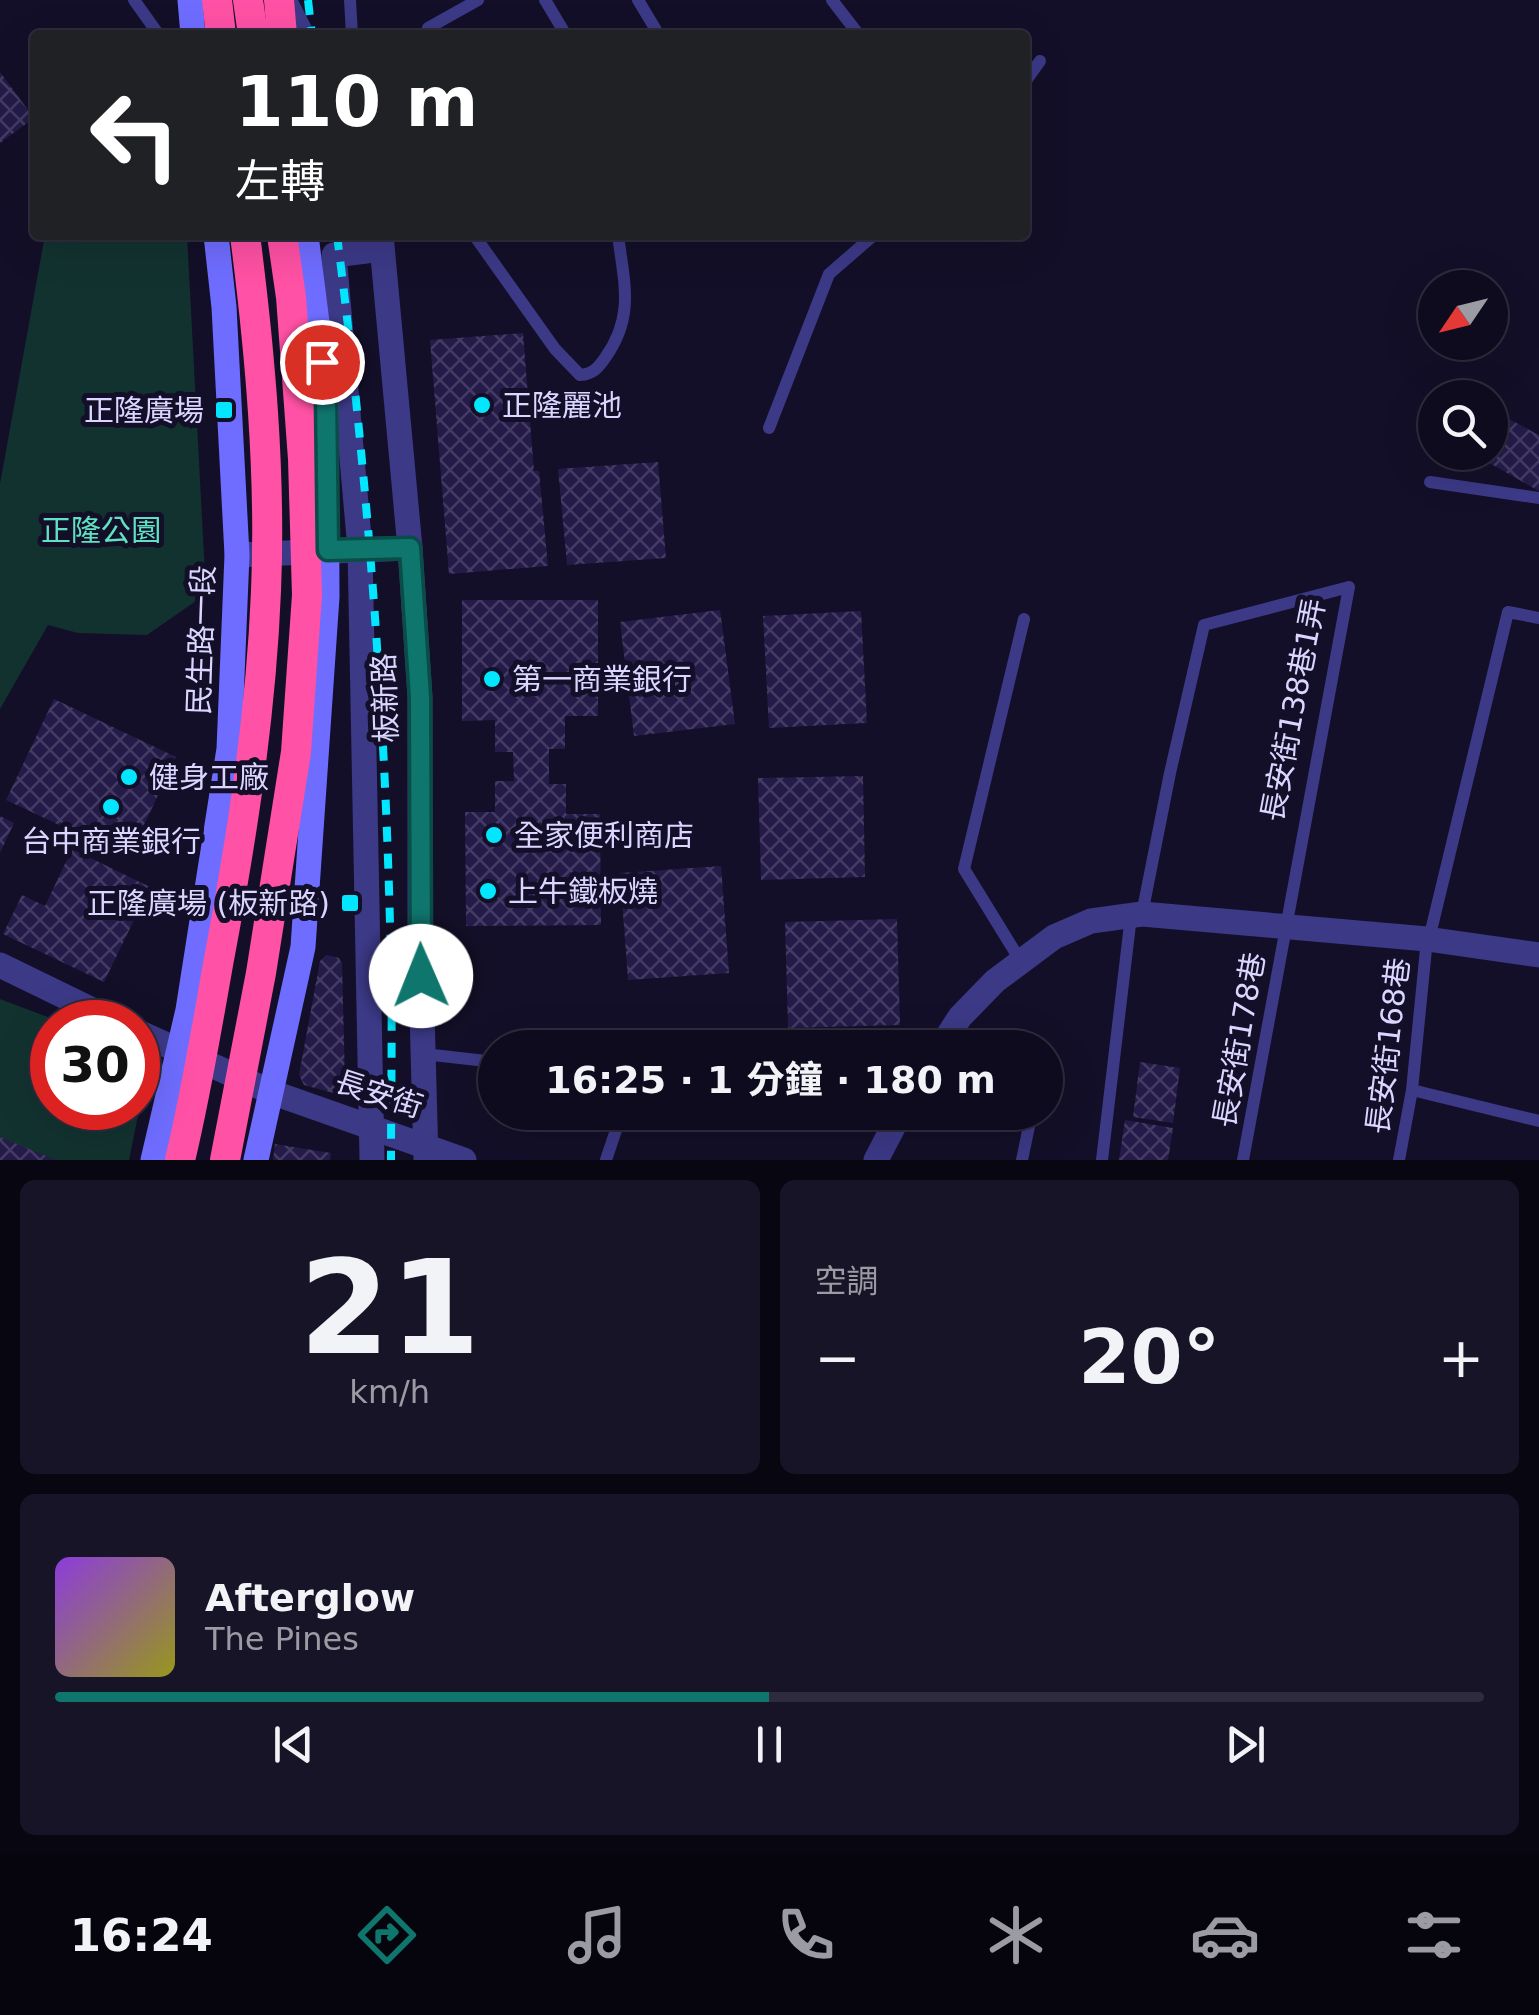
<!DOCTYPE html>
<html lang="zh-TW">
<meta charset="utf-8">
<style>
:root{--surface:#0e0b1e;--page:#171427;--text:#f1f3f6;--muted:#9b9ba4;--line:#2e2b3c;--accent:#0f766e}
body{margin:0;font-family:"DejaVu Sans","Noto Sans TC",sans-serif;background:var(--page);color:var(--text);height:100vh;display:flex;flex-direction:column;font-size:38px;white-space:nowrap}
*{box-sizing:border-box;margin:0}
p{font-size:32px;color:var(--muted)}
.icon{flex:none;width:55px;height:55px;fill:none;stroke:currentColor;stroke-width:2;stroke-linecap:round;stroke-linejoin:round}
.map{position:relative;height:1160px;overflow:hidden}
.sheet{display:flex;flex-direction:column;gap:20px;padding:20px;background:#080610;flex:1}
.sheet>*{flex:none}
.banner{position:absolute;left:30px;top:30px;width:1000px;height:210px;border-radius:10px;box-shadow:0 10px 40px #0002,0 0 0 2px var(--line);background:#202124;color:#fff;overflow:hidden}
.needle{width:65px;rotate:235deg}
.buttons{position:absolute;left:1418px;top:270px;display:grid;gap:20px}
.buttons a{display:grid;place-items:center;width:90px;height:90px;border-radius:50%;background:var(--surface);box-shadow:0 10px 40px #0002,0 0 0 2px var(--line);font-size:50px}
.speed{position:absolute;left:30px;top:1000px;display:flex;gap:20px;font-size:50px;font-weight:700;text-align:center}
.speed>*{display:grid;place-content:center;width:130px;height:130px;border-radius:50%;background:var(--surface);box-shadow:0 10px 40px #0002,0 0 0 2px var(--line);line-height:1}
.speed .limit{border:15px solid #d22;background:#fff;color:#111}
.pin{position:absolute;display:grid;place-items:center;width:85px;height:85px;color:#fff;margin:-42px;border:5px solid #fff;border-radius:50%;box-shadow:0 2px 10px #0007}
.me{position:absolute;width:110px;margin:-55px;rotate:359deg;stroke-linejoin:round;filter:drop-shadow(0 0 8px #0008)}
.turn{display:flex;align-items:center;gap:35px;height:210px;padding:0 40px;font-size:45px}
.turn .icon{width:130px;height:130px;stroke-width:2.5}
.turn b{display:block;font-size:70px;line-height:85px}
.big{font-size:75px;font-weight:700;line-height:1.1}
.sheet .widget{flex:1;display:flex;flex-direction:column;justify-content:center;gap:15px;min-width:0;padding:0 35px;border-radius:15px;background:var(--page)}
.sheet .dial{align-items:center;gap:0}
.dial b{font-size:130px;line-height:1}
.song{display:flex;align-items:center;gap:30px}
.cover{width:120px;height:120px;border-radius:15px;background:linear-gradient(135deg,hsl(270 70% 55%),hsl(60 70% 35%))}
.played{height:10px;border-radius:5px;background:linear-gradient(90deg,var(--accent) 50%,var(--line) 50%)}
.keys{display:flex;justify-content:space-around;direction:ltr}
.heat{display:flex;justify-content:space-between;align-items:center;font-size:55px;direction:ltr}
.sheet .tiles{flex:1;display:grid;gap:20px;grid-template-columns:1fr 1fr}
.widget:last-child{grid-column:span 2}
.trip{position:absolute;left:478px;top:1030px;width:585px;height:100px;border-radius:50px;background:var(--surface);box-shadow:0 10px 40px #0002,0 0 0 2px var(--line);font-weight:700;line-height:100px;text-align:center}
.menu{display:flex;height:160px;justify-content:space-around;align-items:center;background:#06040c;color:var(--muted)}
.menu .icon{width:70px;height:70px}
.menu .on{color:var(--accent)}
.menu b{font-size:45px;color:var(--text)}
.map>svg:first-child{display:block}
</style>
<div class="map">
<svg width="1539" height="1160" viewBox="0 0 1539 1160">
<defs>
<pattern id="building-cross-hatch" width="8" height="8" patternUnits="userSpaceOnUse" patternTransform="scale(2.5)"><rect width="8" height="8" fill="#241b49"/><path d="M0 0l8 8M0 8l8-8" fill="none" stroke="#433b64"/></pattern>
</defs>
<rect width="100%" height="100%" fill="#130f28"/>
<!-- park -->
<g fill="#123230">
<path d="M45,235H187L206,594L147,635L78,633L48,625L0,709V484Z"/>
<path d="M0,999L61,1022H52V1108H138V1052L150,1057L129,1160H0Z"/>
</g>
<!-- building -->
<g fill="url(#building-cross-hatch)">
<path d="M0,72L34,118L0,143Z"/>
<path d="M523,333L534,471H539L548,566L449,574L430,340Z"/>
<path d="M1490,409L1539,435V491L1470,452H1490Z"/>
<path d="M658,462L666,558L567,565L558,469Z"/>
<path d="M462,600H598V716H565V749H549V784H566V814H600L601,925L466,926L465,812H495V781H514L513,752H495V720L462,721Z"/>
<path d="M720,610L735,724L634,736L620,622Z"/>
<path d="M861,611L867,723L769,728L763,616Z"/>
<path d="M54,699L176,757L143,827L135,824L121,854L6,800Z"/>
<path d="M863,776L865,877L761,880L758,778Z"/>
<path d="M0,816L14,823L0,853Z"/>
<path d="M72,849L150,887L104,982L3,934L22,895L45,906Z"/>
<path d="M721,866L729,973L628,980L620,873Z"/>
<path d="M897,919L900,1025L788,1028L785,922Z"/>
<path d="M327,955L339,958L342,964L345,1081L337,1094L304,1085L299,1075L320,961Z"/>
<path d="M1140,1062L1180,1068L1173,1123L1133,1117Z"/>
<path d="M1125,1120L1173,1128L1168,1160H1119Z"/>
<path d="M0,1137L56,1160H0Z"/>
<path d="M275,1144L331,1153L330,1160H273Z"/>
</g>
<g fill="none" stroke-linecap="round" stroke-linejoin="round">
<!-- lane -->
<g stroke="#3c3987" stroke-width="12">
<path d="M134,0L159,35"/>
<path d="M350,0L352,35"/>
<path d="M545,0L566,35"/>
<path d="M638,0L659,35"/>
<path d="M832,0L859,35"/>
<path d="M431,35L428,28L478,0"/>
<path d="M1025,82L1040,61"/>
<path d="M474,235L555,349L580,375C593,374 598,368 605,358C635,316 624,283 618,235"/>
<path d="M769,428L829,274L874,235"/>
<path d="M1430,482L1539,498"/>
<path d="M1142,914L1170,773L1204,625L1349,587L1243,1160"/>
<path d="M1429,939L1508,612L1539,618"/>
<path d="M1020,960L964,869L1024,619"/>
<path d="M424,1054L495,1062"/>
<path d="M1412,1090L1539,1121"/>
<path d="M724,1112L781,1126"/>
<path d="M606,1160L622,1112"/>
<path d="M1022,1160L1032,1112"/>
<path d="M1102,1160L1131,916"/>
<path d="M1399,1160L1412,1090L1427,939"/>
</g>
<!-- street -->
<g stroke="#3c3987" stroke-width="25">
<path d="M284,0L302,35"/>
<path d="M381,235L410,548L420,697V938L426,1160"/>
<path d="M237,555L410,548"/>
<path d="M0,965L117,1022"/>
<path d="M138,1032L271,1092L464,1160"/>
<path d="M940,1048L960,1017L995,981L1054,937L1091,921L1142,914L1427,939L1539,955"/>
<path d="M372,1160L360,549L334,255L382,249"/>
<path d="M876,1160L901,1112"/>
</g>
<!-- secondary -->
<g stroke="#6f6dff" stroke-width="25">
<path d="M190,0L193,35"/>
<path d="M153,1160L188,1010L229,749L237,555L224,307L216,235"/>
<path d="M256,1160L303,947L327,597L326,394L306,235"/>
</g>
<!-- highway -->
<g stroke="#ff51a5" stroke-width="30">
<path d="M217,0L221,35"/>
<path d="M248,0L253,35"/>
<path d="M279,0L282,35"/>
</g>
<!-- rail -->
<g stroke="#02e7ff" stroke-width="8" stroke-dasharray="15 12" stroke-linecap="butt">
<path d="M308,0L312,35"/>
<path d="M337,235C366,464 384,694 390,924C393,1003 391,1082 391,1160"/>
</g>
<!-- highway-bridge -->
<g stroke="#ff51a5" stroke-width="30">
<path d="M180,1160C196,1094 207,1026 219,959C242,837 261,715 266,591C271,473 260,352 245,235"/>
<path d="M225,1160L261,973L296,752L307,595L303,459L291,297L282,235"/>
</g>
</g>
<g fill="none" stroke-linecap="round" stroke-linejoin="round">
<!-- route casing -->
<g stroke="#0a4d48" stroke-width="25">
<path id="route" d="M322,362L326,394L328,550L410,548L420,697L421,976"/>
</g>
<!-- route -->
<use href="#route" stroke="#0f766e" stroke-width="18"/>
</g>
<!-- markers -->
<g fill="#02e7ff" stroke="#130f28" stroke-width="4">
<circle cx="482" cy="405" r="10"/>
<rect x="214" y="400" width="20" height="20" rx="5"/>
<circle cx="492" cy="679" r="10"/>
<circle cx="129" cy="777" r="10"/>
<circle cx="111" cy="807" r="10"/>
<circle cx="494" cy="835" r="10"/>
<circle cx="488" cy="891" r="10"/>
<rect x="340" y="893" width="20" height="20" rx="5"/>
</g>
<g text-anchor="middle" dominant-baseline="central" stroke-width="10" stroke-linejoin="round" paint-order="stroke">
<!-- poi labels -->
<g font-size="30" fill="#dad6ff" stroke="#130f28" text-anchor="start">
<text x="502" y="405">正隆麗池</text>
<text x="204" y="410" text-anchor="end">正隆廣場</text>
<text x="512" y="679">第一商業銀行</text>
<text x="149" y="777">健身工廠</text>
<text x="514" y="835">全家便利商店</text>
<text x="111" y="841" text-anchor="middle">台中商業銀行</text>
<text x="508" y="891">上牛鐵板燒</text>
<text x="330" y="903" text-anchor="end">正隆廣場 (板新路)</text>
</g>
<!-- park labels -->
<g font-size="30" fill="#5ee2c1" stroke="#130f28">
<text x="101" y="530">正隆公園</text>
</g>
<!-- street labels -->
<g font-size="30" fill="#dad6ff" stroke="#130f28">
<text transform="translate(201 640) rotate(-88)">民生路一段</text>
<text transform="translate(385 698) rotate(-92)">板新路</text>
<text transform="translate(1293 710) rotate(-79)">長安街138巷1弄</text>
<text transform="translate(1239 1040) rotate(-80)">長安街178巷</text>
<text transform="translate(1388 1046) rotate(-83)">長安街168巷</text>
<text transform="translate(379 1094) rotate(18)">長安街</text>
</g>
</g>
</svg>
<div class="buttons">
<a><svg class="needle" viewBox="-14 -14 28 28"><path d="M0-13l5 13h-10z" fill="#e53935"/><path d="M0 13l5-13h-10z" fill="#9b9ba4"/></svg></a>
<a><svg class="icon" aria-label="search" viewBox="0 0 24 24"><circle cx="10" cy="10" r="6"/><path d="M15 15l6 6"/></svg></a>
</div>
<div class="speed"><div class="limit">30</div></div>
<div class="pin" style="left:322px;top:362px;background:#d93025"><svg class="icon" aria-label="arrive" viewBox="0 0 24 24"><path d="M6 21V4h12l-3 4 3 4H6"/></svg></div>
<svg class="me" style="left:421px;top:976px" viewBox="-20 -20 40 40"><circle r="19" fill="#fff"/><path d="M0-13L10 11 0 6-10 11z" fill="#0f766e"/></svg>
<div class="trip">16:25 · 1 分鐘 · 180 m</div>
<div class="banner">
<div class="turn"><svg class="icon" aria-label="left" viewBox="0 0 24 24"><path d="M17 20v-9H6M10 6l-5 5 5 5"/></svg><div><b>110 m</b>左轉</div></div>
</div>
</div>
<section class="sheet">
<div class="tiles">
<div class="widget dial"><b>21</b><p>km/h</p></div>
<div class="widget"><p>空調</p>
<div class="heat"><a>−</a><b class="big">20°</b><a>+</a></div>
</div>
<div class="widget">
<div class="song"><i class="cover"></i><div><b>Afterglow</b><p>The Pines</p></div></div>
<div class="played"></div>
<div class="keys"><svg class="icon" aria-label="previous" viewBox="0 0 24 24"><path d="M18 5L8 12l10 7zM5 5v14"/></svg><svg class="icon" aria-label="pause" viewBox="0 0 24 24"><path d="M8 5v14M16 5v14"/></svg><svg class="icon" aria-label="next" viewBox="0 0 24 24"><path d="M6 5l10 7-10 7zM19 5v14"/></svg></div>
</div>
</div>
</section>
<nav class="menu">
<b>16:24</b>
<svg class="icon on" aria-label="directions" viewBox="0 0 24 24"><path d="M12 3l9 9-9 9-9-9zM9 14v-3h6M13 9l2 2-2 2"/></svg>
<svg class="icon" aria-label="music" viewBox="0 0 24 24"><path d="M9 18V5l10-2v13"/><circle cx="6" cy="18" r="3"/><circle cx="16" cy="16" r="3"/></svg>
<svg class="icon" aria-label="phone" viewBox="0 0 24 24"><path d="M5 4h4l2 5-3 2q2 4 5 5l2-3 5 2v4C11 20 4 13 5 4z"/></svg>
<svg class="icon" aria-label="climate" viewBox="0 0 24 24"><path d="M12 3v18M4 7l16 10M4 17L20 7"/></svg>
<svg class="icon" aria-label="car" viewBox="0 0 24 24"><path d="M5 17H2v-5l4-1 3-4h7l3 4 3 1v5h-3M9 17h6M6 11h13"/><circle cx="7" cy="17" r="2"/><circle cx="17" cy="17" r="2"/></svg>
<svg class="icon" aria-label="filters" viewBox="0 0 24 24"><path d="M4 7h16M4 17h16"/><circle cx="9" cy="7" r="2"/><circle cx="15" cy="17" r="2"/></svg>
</nav>
